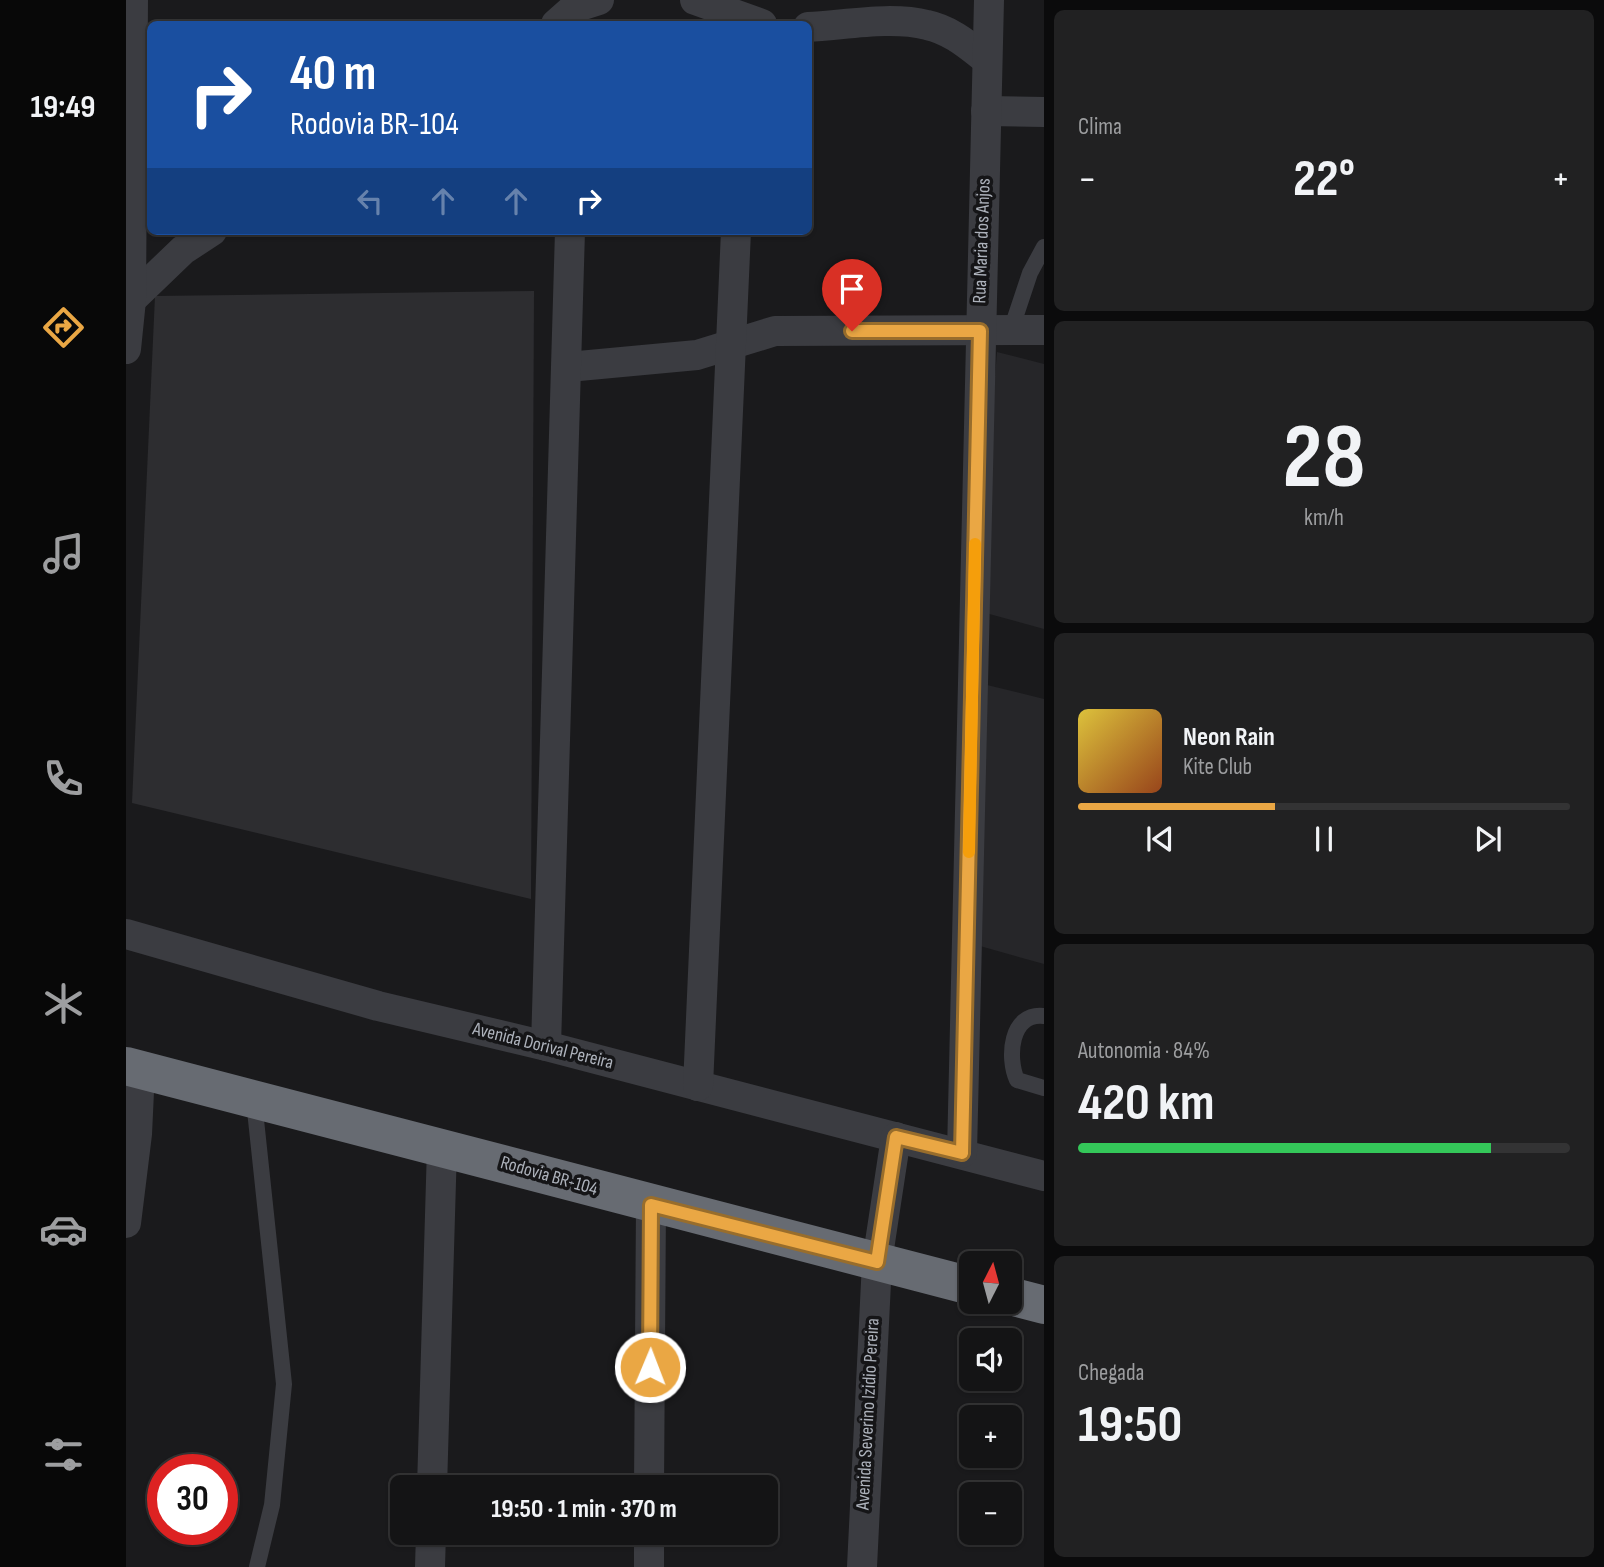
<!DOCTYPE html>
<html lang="pt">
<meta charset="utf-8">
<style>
:root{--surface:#141415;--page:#212122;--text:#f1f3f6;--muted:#9d9ea0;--line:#333334;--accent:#eaa744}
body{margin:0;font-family:"Sofia Sans Condensed",sans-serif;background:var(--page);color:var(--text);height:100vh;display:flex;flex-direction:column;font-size:26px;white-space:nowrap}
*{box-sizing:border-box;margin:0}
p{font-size:23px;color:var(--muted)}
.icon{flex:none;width:38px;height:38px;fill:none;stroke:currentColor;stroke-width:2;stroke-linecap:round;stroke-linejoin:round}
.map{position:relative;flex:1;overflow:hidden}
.panel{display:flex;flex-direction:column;gap:10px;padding:10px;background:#0b0b0c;width:560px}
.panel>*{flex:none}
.banner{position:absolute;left:21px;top:21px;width:665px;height:214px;border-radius:10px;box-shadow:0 2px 5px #0004,0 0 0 2px var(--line);background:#1a4fa0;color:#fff;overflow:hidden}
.needle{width:46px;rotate:6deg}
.buttons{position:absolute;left:833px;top:1251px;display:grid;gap:14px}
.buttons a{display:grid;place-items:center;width:63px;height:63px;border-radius:10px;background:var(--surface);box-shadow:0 2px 5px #0004,0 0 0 2px var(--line);font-size:35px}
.speed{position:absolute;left:21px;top:1454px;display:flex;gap:14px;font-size:35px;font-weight:700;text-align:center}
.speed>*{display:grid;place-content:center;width:91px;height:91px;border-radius:50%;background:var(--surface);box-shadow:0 2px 5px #0004,0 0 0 2px var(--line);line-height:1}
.speed .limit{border:10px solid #d22;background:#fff;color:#111}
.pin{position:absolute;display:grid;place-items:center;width:60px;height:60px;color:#fff;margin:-72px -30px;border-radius:50% 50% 50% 0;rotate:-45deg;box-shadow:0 0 7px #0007}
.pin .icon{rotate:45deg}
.me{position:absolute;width:77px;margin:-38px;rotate:1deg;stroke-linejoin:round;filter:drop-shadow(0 0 5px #0008)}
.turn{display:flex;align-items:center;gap:24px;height:147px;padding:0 28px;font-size:32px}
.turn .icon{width:91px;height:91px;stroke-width:2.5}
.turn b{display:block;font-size:49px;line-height:60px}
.lanes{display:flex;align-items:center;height:66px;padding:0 28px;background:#0003;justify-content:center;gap:35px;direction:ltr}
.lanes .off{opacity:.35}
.big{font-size:52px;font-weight:700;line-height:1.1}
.panel .card{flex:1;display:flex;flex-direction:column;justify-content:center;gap:10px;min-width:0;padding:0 24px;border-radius:10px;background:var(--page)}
.panel .dial{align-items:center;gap:0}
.dial b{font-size:91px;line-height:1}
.song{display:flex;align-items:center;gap:21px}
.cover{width:84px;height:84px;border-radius:10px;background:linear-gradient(135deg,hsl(50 70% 55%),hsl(20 70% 35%))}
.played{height:7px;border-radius:4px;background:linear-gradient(90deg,var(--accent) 40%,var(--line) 40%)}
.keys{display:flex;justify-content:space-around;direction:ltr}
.heat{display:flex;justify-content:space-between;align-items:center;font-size:38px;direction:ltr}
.charge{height:10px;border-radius:5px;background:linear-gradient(90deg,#34c759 84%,var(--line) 0)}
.trip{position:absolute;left:264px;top:1475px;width:388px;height:70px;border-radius:10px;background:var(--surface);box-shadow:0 2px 5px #0004,0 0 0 2px var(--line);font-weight:700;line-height:70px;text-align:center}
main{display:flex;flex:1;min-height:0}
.menu{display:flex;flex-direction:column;width:126px;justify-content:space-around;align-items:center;background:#080808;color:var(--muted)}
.menu .icon{width:49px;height:49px}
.menu .on{color:var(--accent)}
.menu b{font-size:32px;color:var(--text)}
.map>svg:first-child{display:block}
</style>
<main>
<nav class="menu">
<b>19:49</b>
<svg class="icon on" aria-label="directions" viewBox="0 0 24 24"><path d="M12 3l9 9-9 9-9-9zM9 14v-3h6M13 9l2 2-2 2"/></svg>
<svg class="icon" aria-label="music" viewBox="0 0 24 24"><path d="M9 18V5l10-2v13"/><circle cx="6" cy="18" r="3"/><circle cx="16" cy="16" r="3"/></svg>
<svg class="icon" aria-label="phone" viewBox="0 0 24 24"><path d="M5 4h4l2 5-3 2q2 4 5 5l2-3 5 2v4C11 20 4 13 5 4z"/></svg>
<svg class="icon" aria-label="climate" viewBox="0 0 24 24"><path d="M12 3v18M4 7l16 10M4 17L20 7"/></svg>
<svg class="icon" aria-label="car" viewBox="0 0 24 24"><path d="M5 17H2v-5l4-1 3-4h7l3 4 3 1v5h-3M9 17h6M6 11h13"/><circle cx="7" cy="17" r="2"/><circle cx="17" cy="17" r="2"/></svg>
<svg class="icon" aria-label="filters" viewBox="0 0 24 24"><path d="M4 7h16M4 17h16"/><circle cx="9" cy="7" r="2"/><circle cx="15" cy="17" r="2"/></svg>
</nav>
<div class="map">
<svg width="918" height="1567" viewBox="0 0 918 1567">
<rect width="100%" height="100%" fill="#1a1a1c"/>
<!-- built -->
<g fill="#262629">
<path d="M871,352L918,364V629L856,612L860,483Z"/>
<path d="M861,685L918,699V964L854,946Z"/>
</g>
<!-- building -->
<path fill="#2d2d30" d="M408,291L405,899L6,803L29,296Z"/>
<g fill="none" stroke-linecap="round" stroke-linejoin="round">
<!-- lane -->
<g stroke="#3b3c41" stroke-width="16">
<path d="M885,330L904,273L918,247"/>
<path d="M918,1016C884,1012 881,1058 891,1080L918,1088"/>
<path d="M128,1101L158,1384L146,1505L131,1567"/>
</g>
<!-- street -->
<g stroke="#3b3c41" stroke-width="30">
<path d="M569,0L636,24"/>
<path d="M430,24L448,8L473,0"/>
<path d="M682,27C720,25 765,16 801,25C825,30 843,46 861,60"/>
<path d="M860,111L918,112"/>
<path d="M5,300L57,250L86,231"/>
<path d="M0,349L5,300L7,0"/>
<path d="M442,367L571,355L649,331L918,330"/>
<path d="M0,934L252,1006L420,1046L918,1176"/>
<path d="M420,1046L444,231"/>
<path d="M572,1086L610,231"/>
<path d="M836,1153L863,0"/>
<path d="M0,1223L11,1134L14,1070"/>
<path d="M306,1488L316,1147"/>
<path d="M523,1488L525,1205"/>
<path d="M304,1567L305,1533"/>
<path d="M523,1567V1533"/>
<path d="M736,1567L751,1262L770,1137"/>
</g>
<!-- highway -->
<g stroke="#676b72" stroke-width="38">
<path d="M0,1066L845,1286"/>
<path d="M884,1296L918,1305"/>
</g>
</g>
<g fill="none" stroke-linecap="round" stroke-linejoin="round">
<!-- route casing -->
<g stroke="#986d2c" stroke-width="18">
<path id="route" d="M524,1367L525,1205L751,1262L770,1137L836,1153L854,331H726"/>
</g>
<!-- route -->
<use href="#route" stroke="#eaa744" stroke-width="12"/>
<!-- slow -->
<path stroke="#f59e0b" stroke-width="12" d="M843,852L849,544"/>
</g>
<g text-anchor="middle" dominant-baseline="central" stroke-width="7" stroke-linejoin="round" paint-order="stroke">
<!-- street labels -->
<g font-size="19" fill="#adb2bb" stroke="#151517">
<text transform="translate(856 241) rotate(-88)">Rua Maria dos Anjos</text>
<text transform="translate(417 1046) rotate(14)">Avenida Dorival Pereira</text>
<text transform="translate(423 1176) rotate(16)">Rodovia BR-104</text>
<text transform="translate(742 1414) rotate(-87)">Avenida Severino Izidio Pereira</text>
</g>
</g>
</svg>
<div class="buttons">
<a><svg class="needle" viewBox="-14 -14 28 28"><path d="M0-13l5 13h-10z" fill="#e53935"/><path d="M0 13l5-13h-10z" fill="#9d9ea0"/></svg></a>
<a><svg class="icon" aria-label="sound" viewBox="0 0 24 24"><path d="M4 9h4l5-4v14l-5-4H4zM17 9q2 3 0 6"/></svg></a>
<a>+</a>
<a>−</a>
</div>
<div class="speed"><div class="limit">30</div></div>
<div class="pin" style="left:726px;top:331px;background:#d93025"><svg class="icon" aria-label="arrive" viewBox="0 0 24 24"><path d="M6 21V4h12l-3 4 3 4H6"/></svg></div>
<svg class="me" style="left:524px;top:1367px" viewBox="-20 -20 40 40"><circle r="17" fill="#eaa744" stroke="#fff" stroke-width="3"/><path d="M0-11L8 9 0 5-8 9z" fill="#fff"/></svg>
<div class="trip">19:50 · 1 min · 370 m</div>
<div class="banner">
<div class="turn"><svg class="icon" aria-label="right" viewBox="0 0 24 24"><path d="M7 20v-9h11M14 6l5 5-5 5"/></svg><div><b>40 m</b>Rodovia BR-104</div></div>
<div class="lanes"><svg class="icon off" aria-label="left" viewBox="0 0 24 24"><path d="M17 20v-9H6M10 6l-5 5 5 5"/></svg><svg class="icon off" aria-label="ahead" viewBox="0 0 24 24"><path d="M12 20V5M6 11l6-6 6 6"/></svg><svg class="icon off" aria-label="ahead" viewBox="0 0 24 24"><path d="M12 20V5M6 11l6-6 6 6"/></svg><svg class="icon" aria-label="right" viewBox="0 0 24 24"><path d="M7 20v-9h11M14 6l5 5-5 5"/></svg></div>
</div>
</div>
<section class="panel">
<div class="card"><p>Clima</p>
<div class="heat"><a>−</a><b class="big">22°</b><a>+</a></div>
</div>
<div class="card dial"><b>28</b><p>km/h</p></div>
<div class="card">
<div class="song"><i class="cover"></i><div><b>Neon Rain</b><p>Kite Club</p></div></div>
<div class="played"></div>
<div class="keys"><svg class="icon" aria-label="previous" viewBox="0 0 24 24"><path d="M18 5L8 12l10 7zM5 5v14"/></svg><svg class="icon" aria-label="pause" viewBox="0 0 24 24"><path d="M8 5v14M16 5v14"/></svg><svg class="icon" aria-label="next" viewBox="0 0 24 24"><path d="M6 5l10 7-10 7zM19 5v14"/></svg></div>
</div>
<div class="card"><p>Autonomia · 84%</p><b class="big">420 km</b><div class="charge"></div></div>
<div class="card"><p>Chegada</p><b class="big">19:50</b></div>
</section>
</main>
